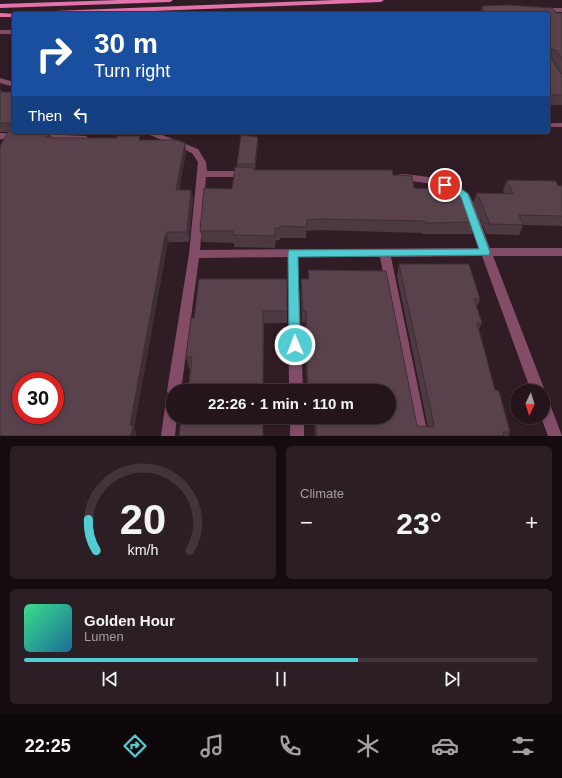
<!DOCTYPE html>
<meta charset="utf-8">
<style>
:root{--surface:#24151c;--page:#2c1e25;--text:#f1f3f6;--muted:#a39fa3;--line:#41343b;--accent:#51ccd2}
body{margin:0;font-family:Helvetica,sans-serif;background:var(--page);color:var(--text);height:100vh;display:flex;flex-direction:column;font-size:15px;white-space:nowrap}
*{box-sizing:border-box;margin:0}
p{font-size:13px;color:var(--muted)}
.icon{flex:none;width:22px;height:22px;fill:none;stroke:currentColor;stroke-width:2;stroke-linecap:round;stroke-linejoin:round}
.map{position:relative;height:436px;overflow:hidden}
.drawer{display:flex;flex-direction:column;gap:10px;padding:10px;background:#140c0f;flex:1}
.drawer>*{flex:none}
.top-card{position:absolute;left:12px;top:12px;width:538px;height:122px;border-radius:4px;box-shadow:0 2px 6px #0003,0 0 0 1px var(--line);background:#1a4fa0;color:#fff;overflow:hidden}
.needle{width:26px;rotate:184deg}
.tools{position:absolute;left:510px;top:384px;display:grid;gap:8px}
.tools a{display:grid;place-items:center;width:40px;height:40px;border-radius:50%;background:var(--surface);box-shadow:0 2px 6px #0003,0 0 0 1px var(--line);font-size:20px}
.speed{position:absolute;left:12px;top:372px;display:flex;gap:8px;font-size:20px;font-weight:700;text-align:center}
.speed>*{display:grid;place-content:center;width:52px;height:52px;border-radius:50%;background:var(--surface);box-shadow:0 2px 6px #0003,0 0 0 1px var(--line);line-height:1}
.speed .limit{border:6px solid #d22;background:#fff;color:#111}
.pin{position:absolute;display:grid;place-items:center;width:34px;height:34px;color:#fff;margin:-17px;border:2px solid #fff;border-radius:50%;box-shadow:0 1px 4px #0007}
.me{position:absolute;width:44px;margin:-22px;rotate:359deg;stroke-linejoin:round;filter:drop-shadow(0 0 3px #0008)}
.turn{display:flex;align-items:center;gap:14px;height:84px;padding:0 16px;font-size:18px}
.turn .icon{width:52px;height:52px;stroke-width:2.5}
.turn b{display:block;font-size:28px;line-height:34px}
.then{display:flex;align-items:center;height:38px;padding:0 16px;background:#0003;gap:8px;font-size:15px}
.big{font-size:30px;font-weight:600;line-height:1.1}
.drawer .tile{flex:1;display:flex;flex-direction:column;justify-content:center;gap:6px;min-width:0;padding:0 14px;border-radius:6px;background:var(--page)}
.drawer .dial{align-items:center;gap:0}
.dial svg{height:104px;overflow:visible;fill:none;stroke:var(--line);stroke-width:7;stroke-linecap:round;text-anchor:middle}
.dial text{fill:var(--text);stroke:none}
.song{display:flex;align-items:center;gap:12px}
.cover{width:48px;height:48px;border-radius:6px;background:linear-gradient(135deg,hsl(150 70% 55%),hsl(200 70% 35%))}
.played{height:4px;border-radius:2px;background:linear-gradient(90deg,var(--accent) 65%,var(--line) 65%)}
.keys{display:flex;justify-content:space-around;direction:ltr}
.heat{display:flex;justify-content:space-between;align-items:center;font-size:22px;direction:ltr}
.drawer .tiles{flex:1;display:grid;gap:10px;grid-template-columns:1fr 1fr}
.tile:last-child{grid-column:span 2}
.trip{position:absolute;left:166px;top:384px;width:230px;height:40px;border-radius:20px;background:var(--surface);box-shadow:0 2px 6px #0003,0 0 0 1px var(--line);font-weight:600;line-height:40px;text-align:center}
.tabs{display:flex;height:64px;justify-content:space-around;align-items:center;background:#0e080b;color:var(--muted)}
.tabs .icon{width:28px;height:28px}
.tabs .current{color:var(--accent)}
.tabs b{font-size:18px;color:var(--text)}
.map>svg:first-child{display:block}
</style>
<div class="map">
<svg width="562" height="436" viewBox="0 0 562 436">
<rect width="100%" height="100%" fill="#301c25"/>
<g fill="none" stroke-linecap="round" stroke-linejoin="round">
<!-- minor -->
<g fill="#834d68" fill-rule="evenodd">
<path d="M540,8H562V12L538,11V9Z"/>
<rect x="0" y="30" width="14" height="4"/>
<path d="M0,78L14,82V87L0,83Z"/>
<rect x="548" y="123" width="14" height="4"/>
<path d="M143,132H155L198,149L206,162L207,171H248L253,174L248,177H206L200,250L479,248L461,198L447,189L433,184L397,179L395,177L400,174C420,175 453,179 468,193C473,198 486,239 490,248H562V256H493L545,391L543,395V391H531L482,256L391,257L428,436H414L380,257H298L303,391H289L288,257L199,258L181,391H173V417H177L175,436H161L166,400L169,395L167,391L189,254L198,162L192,153Z"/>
<path d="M0,133L18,134L22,137L18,140L0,139Z"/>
<path d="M38,134L86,136L90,139L86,142L35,139L34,137L35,135Z"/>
<path d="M543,397L548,399L562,436H548L541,417H543Z"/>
<rect x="290" y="417" width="14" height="19"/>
</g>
<!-- primary -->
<g fill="#e373ad" fill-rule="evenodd">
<path d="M118,0H173L170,2L0,8V4Z"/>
<path d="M335,0H384L381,2L76,14H26L29,12Z"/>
<path d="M0,13L16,14H14V17H0Z"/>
</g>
</g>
<!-- wall -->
<g fill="#4d3942">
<path d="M482,6L562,13V74L552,59H551L562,75V105H548V14H418L419,12L478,13V11H481Z"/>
<path d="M0,89L3,92H14V132H57L56,134L49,133L51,137L52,138L141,140L185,143L186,152L179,190H191L193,200L189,242H169L167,246L134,428L136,433V436L8,132H0Z"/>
<path d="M258,143L255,170L393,175L414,188L477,222L472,234H422V233L320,230L306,231V238H280V240H276L275,248L234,247V243L202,242L200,231L232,189L237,167V164Z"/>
<path d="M507,180L562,186V226L523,225L519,235L486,234L473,203L477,193H505L503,190Z"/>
<path d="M399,264L480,299L477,307L482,323L479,329L495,390L510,432L508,436H315L314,417H312H389V391H307L305,322L302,323L301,291V279H308V270L417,426L428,427L397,276Z"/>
<path d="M287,279V323H264L263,391H188L191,369H189L186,357L194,318Z"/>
</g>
<!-- shaded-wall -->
<g fill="#3f2e36">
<path d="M49,133L52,142L47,137Z"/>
<path d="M258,137V143L255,170V164Z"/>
<path d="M185,143L186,152L178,199L176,190Z"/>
<path d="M191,190L193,200L189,242L187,232Z"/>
<path d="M167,232L169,242L167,246L134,428L136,433V436H131L130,425L165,236Z"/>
</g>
<!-- building -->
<g fill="#5a424d" stroke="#3f2e36" fill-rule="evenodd">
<path d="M507,5L552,8L556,13H562V59L556,50L551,49L550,57L562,75V95H548V14H419V12L480,13L478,11H484L482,6Z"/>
<rect x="0" y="92" width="14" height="31"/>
<path d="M9,131H14V132L49,133L47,137H52L51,138H116L117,136H140L139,140H177L185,143L176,190H191L187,232H167L165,236L130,425H133L131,436H0V146ZM21,381H55V415H21Z"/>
<path d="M241,135L258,137L255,164H237Z"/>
<path d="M235,167L254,168V170H392L393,175L412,176L414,188L465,191L477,222L425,223V221L321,219L307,220L306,227L280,226V228H275V236L233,235V231H200L204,188L232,189Z"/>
<path d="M507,180L556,181L558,186H562V216L519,215L523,225L490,224L477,193L513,194Z"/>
<path d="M399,264H469L480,299H474L482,323H477L495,390L499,391L510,432H503L504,436H317L315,417H389V391H308L306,311H303L301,279H309L308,270L386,271L417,426L433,427L434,425Z"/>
<path d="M199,279H287V311H263V391H188L192,357H186L191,318H194Z"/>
<path d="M181,417H263V436H179Z"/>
</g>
<!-- route -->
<path fill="#51ccd2" stroke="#358588" d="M445,182L457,186L468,194L490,252L489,255L298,257L300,345L299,348L295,350L291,348L289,345L288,253L289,250L479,249L461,197L451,190L442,187L441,185Z"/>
</svg>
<div class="tools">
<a><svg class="needle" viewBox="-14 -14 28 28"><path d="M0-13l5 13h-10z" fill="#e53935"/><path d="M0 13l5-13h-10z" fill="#a39fa3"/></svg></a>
</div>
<div class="speed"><div class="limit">30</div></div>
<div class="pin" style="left:445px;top:185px;background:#d93025"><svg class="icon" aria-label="arrive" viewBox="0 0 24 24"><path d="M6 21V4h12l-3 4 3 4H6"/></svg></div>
<svg class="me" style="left:295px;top:345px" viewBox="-20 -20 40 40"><circle r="17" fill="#51ccd2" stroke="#fff" stroke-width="3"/><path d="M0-11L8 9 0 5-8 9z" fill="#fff"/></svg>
<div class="trip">22:26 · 1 min · 110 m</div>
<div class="top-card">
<div class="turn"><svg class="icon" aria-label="right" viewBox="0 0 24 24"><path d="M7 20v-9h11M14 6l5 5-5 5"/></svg><div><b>30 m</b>Turn right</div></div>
<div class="then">Then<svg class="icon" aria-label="left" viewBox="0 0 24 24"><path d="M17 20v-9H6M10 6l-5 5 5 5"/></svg></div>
</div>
</div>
<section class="drawer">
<div class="tiles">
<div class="tile dial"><svg viewBox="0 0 100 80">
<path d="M14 69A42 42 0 1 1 86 69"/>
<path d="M14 69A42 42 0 0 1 8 45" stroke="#51ccd2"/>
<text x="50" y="56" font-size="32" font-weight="700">20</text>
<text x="50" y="72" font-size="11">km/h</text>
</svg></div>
<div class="tile"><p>Climate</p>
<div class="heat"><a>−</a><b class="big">23°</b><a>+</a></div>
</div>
<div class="tile">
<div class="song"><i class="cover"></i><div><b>Golden Hour</b><p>Lumen</p></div></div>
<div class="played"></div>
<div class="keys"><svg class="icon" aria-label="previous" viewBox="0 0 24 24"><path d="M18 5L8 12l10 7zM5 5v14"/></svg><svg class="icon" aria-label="pause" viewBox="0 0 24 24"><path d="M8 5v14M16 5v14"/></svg><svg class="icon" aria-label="next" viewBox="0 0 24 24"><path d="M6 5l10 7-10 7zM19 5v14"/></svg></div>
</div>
</div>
</section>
<nav class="tabs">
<b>22:25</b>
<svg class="icon current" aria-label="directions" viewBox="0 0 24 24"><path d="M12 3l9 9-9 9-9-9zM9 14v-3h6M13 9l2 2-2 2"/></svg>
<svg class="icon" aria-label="music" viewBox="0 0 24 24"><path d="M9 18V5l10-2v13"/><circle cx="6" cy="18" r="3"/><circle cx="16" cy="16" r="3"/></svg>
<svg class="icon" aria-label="phone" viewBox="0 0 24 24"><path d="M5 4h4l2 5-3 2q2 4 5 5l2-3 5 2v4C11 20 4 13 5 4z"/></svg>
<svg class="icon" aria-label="climate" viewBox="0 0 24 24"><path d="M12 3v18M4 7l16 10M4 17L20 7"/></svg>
<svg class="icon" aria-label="car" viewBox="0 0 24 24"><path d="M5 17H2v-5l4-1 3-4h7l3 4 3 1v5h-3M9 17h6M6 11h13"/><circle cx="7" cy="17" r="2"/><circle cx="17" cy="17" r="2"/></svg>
<svg class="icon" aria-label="filters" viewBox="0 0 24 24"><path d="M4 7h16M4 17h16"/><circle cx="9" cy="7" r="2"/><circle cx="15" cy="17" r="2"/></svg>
</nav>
